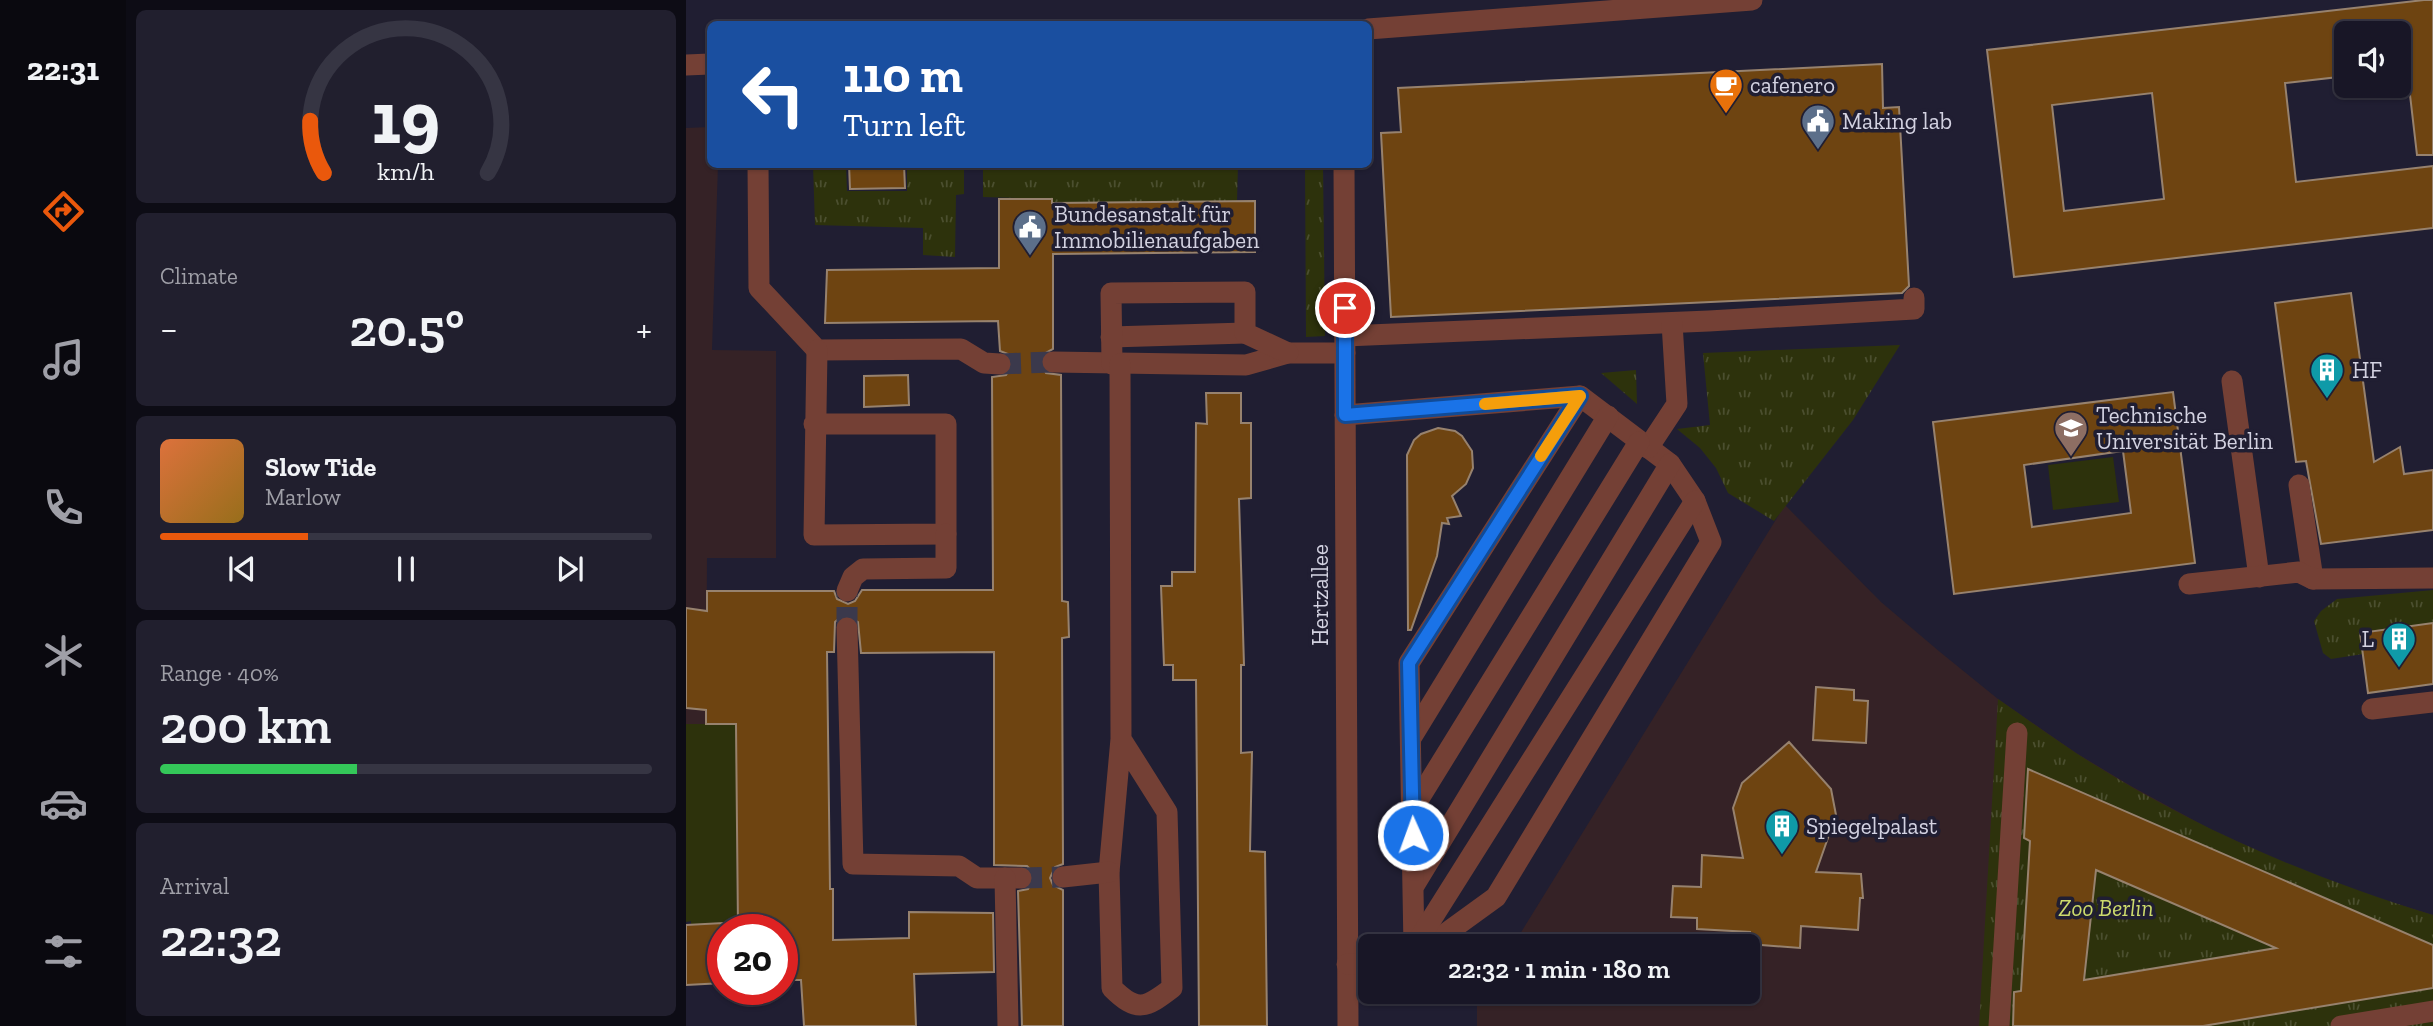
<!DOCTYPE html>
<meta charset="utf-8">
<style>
:root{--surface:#181626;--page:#211f2e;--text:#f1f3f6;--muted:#9f9fa7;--line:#363543;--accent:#ea580c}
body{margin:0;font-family:"Zilla Slab",serif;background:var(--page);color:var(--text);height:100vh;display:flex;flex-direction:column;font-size:26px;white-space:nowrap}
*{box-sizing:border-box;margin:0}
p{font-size:23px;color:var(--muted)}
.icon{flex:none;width:38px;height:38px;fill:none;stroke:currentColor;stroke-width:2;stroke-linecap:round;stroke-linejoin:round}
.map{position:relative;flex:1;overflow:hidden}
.panel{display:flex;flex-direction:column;gap:10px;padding:10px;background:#0d0c15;width:560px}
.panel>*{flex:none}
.guide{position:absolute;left:21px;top:21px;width:665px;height:147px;border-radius:10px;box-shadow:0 2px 5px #0004,0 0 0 2px var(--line);background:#1a4fa0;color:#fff;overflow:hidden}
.fabs{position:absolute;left:1648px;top:21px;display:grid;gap:14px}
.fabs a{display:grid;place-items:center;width:77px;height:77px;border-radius:10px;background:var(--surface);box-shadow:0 2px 5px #0004,0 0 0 2px var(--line);font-size:35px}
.speed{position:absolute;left:21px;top:914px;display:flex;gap:14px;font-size:35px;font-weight:700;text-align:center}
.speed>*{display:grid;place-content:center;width:91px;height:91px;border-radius:50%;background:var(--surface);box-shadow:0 2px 5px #0004,0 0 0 2px var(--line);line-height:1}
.speed .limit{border:10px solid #d22;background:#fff;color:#111}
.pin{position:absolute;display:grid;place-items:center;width:60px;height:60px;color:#fff;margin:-30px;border:4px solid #fff;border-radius:50%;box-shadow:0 2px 7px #0007}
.me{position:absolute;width:77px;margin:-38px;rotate:358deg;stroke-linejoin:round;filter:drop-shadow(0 0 5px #0008)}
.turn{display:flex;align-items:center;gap:24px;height:147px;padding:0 21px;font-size:32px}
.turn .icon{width:91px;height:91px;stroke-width:2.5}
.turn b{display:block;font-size:49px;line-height:60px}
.big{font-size:52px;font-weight:600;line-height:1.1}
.panel .card{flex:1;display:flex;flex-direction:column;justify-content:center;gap:10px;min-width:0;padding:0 24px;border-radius:10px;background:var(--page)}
.panel .dial{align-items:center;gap:0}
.dial svg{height:182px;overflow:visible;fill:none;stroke:var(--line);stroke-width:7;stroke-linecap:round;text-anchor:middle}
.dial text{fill:var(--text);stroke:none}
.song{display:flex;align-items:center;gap:21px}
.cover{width:84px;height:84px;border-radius:10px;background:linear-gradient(135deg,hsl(20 70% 55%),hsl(40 70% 35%))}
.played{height:7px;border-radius:4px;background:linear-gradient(90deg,var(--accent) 30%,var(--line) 30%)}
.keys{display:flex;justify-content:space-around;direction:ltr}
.heat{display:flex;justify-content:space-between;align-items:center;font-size:38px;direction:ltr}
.charge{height:10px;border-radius:5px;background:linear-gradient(90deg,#34c759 40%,var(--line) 0)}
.trip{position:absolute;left:672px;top:934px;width:402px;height:70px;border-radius:10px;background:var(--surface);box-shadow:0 2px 5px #0004,0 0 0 2px var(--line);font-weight:600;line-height:70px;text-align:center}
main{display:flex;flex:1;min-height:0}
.dock{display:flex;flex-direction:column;width:126px;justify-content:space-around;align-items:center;background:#0a090f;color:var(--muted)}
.dock .icon{width:49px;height:49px}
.dock .on{color:var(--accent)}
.dock b{font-size:32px;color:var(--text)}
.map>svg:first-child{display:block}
</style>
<main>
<nav class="dock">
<b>22:31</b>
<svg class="icon on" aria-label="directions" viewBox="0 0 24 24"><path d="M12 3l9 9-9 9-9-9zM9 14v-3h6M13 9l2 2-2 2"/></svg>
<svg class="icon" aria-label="music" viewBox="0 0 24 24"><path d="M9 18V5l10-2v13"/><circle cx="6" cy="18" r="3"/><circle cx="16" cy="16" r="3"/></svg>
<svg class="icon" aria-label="phone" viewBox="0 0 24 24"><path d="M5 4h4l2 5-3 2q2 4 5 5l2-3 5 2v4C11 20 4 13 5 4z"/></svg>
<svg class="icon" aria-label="climate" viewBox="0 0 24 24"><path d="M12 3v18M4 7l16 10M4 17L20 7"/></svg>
<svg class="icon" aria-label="car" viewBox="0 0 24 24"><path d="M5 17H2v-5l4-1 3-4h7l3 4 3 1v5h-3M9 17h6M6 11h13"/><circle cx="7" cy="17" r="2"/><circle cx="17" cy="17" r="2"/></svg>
<svg class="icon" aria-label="filters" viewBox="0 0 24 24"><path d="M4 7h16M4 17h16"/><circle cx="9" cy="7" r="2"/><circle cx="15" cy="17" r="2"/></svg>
</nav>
<section class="panel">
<div class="card dial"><svg viewBox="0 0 100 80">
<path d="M14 69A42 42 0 1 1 86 69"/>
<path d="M14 69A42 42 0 0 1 8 46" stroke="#ea580c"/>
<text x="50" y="56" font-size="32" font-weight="700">19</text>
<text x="50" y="72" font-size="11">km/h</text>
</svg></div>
<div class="card"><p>Climate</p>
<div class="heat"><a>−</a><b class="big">20.5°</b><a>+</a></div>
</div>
<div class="card">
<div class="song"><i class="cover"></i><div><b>Slow Tide</b><p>Marlow</p></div></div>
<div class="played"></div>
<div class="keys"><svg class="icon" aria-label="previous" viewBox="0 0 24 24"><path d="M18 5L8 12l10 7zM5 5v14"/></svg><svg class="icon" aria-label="pause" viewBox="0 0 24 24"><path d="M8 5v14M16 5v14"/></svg><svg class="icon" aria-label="next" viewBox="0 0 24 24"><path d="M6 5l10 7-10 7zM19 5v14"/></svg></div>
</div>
<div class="card"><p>Range · 40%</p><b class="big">200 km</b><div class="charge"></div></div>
<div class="card"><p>Arrival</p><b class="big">22:32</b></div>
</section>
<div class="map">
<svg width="1747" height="1026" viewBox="0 0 1747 1026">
<defs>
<pattern id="grass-tufts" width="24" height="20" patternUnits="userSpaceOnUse" patternTransform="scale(1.75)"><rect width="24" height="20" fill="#2d320c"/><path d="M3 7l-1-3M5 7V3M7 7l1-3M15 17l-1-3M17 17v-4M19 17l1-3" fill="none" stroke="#4b4f2f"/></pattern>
</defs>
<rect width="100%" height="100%" fill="#201e32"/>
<!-- commercial -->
<g fill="#352226">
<path d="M24,127V164L32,165L26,350L90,351V558H21L20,724H0V128Z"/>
<path d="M1099,505L1195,602L1254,652L1312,699L1390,753L1445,786L1524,829L1612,869L1692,898L1747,915V1026H791V992H1062V947H826Z"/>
</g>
<!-- grass -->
<g fill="url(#grass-tufts)">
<path d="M127,165H160L161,191H221V165H278V194L270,195L269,257L237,255V228L129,225Z"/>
<path d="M297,165H552L551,201L366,203V199L297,197Z"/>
<path d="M619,165H637L639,336L620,337Z"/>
<path d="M1214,345L1167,420L1088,521L1042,493L1030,468L1014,448L991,429L1024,425L1017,353Z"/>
<path d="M950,370L951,404L915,373Z"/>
<path d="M1747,590V623L1674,633L1677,654L1645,659L1637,653L1628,621L1635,611L1651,599Z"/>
<path d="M1312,699C1338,717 1364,736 1390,753C1501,825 1622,877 1747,915V1026H1293Z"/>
</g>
<!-- garden -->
<g fill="#2d320c">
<path d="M1427,457L1433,502L1367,510L1362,465Z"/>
<path d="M0,724H50L51,922L5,925V921L0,922Z"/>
</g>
<!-- building -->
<g fill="#6e4411" stroke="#97826e" stroke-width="2" fill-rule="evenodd">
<path d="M1738,0H1747V155H1731L1721,69L1713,70V33H1661V76L1599,83L1610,182L1747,166V228L1328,277L1301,50ZM1466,93L1478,199L1378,211L1366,105Z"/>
<path d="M1196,64L1197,108L1213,107L1223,286L1216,293L705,317L695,133L715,132L712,88Z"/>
<path d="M163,164H218L219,188L164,189Z"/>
<path d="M313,199H366V203L569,201V252L367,254V349L356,355L354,362L360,373L375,375L376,601L382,602L383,637L376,638L377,864L369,867L364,878L367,885L377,890V1026H336L332,891L342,889L348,877L346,871L341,866L308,865V652L175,653L172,622L161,615L155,617L149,622L148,652H141L144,889H147V940L223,938V912L307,913L308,972L228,974L230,1026H118L115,980H96V929H52L50,724H20V710L0,708V608L21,611V591H148L151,599L162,604L169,601L176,590H307L306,377L320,375L327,364L322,354L314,351L312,321L139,323L141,270L313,268Z"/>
<path d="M1665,293L1688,462L1714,447L1718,474L1747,470V530L1635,544L1620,461L1610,462L1589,303Z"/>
<path d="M222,375L223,405L178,407V376Z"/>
<path d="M1487,392L1509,563L1268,594L1247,422ZM1437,451L1445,513L1346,527L1338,465Z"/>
<path d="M520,393H555V423H565V498L553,499L558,665H555V753L566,752L564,851L579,852L581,1026H513L510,680H487V665H478L475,586H486V572H509L510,423L521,424Z"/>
<path d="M752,428L769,431L776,436L786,451L787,468L780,484L766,496L775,516L761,518L763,524L756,523L751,556L725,630H722L721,455L728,440L735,434Z"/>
<path d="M1747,623V684L1682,693L1674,633Z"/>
<path d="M1130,687L1168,690V700L1182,701L1180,743L1127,740Z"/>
<path d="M1103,742L1145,789L1150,815L1130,872L1175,874L1177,898H1174L1172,930L1115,926L1114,948L1063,944L1064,932L1011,929V918L985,917L987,886L1015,887L1016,855L1057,858L1047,808L1056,783Z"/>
<path d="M1342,769L1747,945V988L1517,1026H1327L1328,992L1335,991L1344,841L1338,838ZM1410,870L1590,948L1398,980Z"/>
<path d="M37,923V983L0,985V925Z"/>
</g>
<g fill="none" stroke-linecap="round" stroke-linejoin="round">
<!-- minor-tunnel -->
<g stroke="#3b394c" stroke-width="21" stroke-dasharray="21 10" stroke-linecap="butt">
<path d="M314,364L367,362"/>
<path d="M161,628V591"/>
<path d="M335,878L377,877"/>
</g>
<!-- minor -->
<g stroke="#744035" stroke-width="21">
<path d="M682,29L1066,0"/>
<path d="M0,65L24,64"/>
<path d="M72,164L73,288L131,350L275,349L298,363L314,364"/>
<path d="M658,164L662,1026"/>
<path d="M659,336L1023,321L1228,309V298"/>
<path d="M425,337L559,333"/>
<path d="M367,362L560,365L602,353H659"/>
<path d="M426,364L425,293L559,292V333L602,353"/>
<path d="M434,364L435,739L423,872L426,988C451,1013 460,1008 486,988L481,812L435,739"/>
<path d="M1546,381L1573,577"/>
<path d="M659,415L894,396L984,464L1009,501L1025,542L810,897L741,947"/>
<path d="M128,424H260V534L128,535L131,350"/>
<path d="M962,448L991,404L986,323"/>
<path d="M1613,485L1627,579"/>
<path d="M1503,584L1613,572L1627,579L1747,578"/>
<path d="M161,591L167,577L177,569L260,568V534"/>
<path d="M161,628L167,864L273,866L291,878H335"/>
<path d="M1686,709L1747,702"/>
<path d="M725,738L922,416"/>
<path d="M726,810L953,442"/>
<path d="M377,877L423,872"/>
<path d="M319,878L322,1026"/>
<path d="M729,884L984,464"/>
<path d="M728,947L723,663L894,396"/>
<path d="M728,947L1009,501"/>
<path d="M661,964L684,963"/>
<path d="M1313,1026L1331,733"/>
<path d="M1655,1026L1747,1011"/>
</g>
</g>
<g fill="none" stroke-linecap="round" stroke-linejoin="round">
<!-- route casing -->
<g stroke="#114b97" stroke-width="18">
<path id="route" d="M659,308V415L894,396L723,663L727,835"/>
</g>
<!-- route -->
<use href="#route" stroke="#1a73e8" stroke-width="12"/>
<!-- slow -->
<path stroke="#f59e0b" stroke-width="12" d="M799,404L894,396L855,456"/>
</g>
<!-- icons -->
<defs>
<g id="cafe-pin" transform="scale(1.75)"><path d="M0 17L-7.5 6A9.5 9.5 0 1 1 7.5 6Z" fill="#e8710a" stroke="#201e32"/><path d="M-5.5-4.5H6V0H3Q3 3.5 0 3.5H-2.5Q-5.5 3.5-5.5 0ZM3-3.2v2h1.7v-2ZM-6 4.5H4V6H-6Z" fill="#fff"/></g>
<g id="civic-pin" transform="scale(1.75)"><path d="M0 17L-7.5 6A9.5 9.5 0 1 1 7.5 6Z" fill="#5c6f8a" stroke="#201e32"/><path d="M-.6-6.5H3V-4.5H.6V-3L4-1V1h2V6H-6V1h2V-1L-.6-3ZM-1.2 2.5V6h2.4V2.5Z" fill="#fff"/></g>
<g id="building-pin" transform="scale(1.75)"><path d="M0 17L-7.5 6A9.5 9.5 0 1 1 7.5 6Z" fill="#0f9aa8" stroke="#201e32"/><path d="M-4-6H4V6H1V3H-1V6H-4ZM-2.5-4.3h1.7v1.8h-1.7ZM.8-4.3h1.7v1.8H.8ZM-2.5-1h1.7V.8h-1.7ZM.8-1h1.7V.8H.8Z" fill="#fff"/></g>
<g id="university-pin" transform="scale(1.75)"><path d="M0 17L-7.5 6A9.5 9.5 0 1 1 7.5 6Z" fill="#8d6e63" stroke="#201e32"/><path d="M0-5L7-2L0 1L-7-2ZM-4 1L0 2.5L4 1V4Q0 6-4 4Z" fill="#fff"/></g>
</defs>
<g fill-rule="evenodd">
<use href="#cafe-pin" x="1040" y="85"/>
<use href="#civic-pin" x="1132" y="121"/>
<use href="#civic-pin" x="344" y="227"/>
<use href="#building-pin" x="1641" y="370"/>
<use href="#university-pin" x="1385" y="428"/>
<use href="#building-pin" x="1713" y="639"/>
<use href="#building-pin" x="1096" y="826"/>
</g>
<g text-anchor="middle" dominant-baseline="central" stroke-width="7" stroke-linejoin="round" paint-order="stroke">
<!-- poi labels -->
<g font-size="23" fill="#d3d2e1" stroke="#201e32" text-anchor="start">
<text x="1064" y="85">cafenero</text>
<text x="1156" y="121">Making lab</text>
<text x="368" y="214">Bundesanstalt für<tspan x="368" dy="26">Immobilienaufgaben</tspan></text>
<text x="1666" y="370">HF</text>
<text x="1410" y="415">Technische<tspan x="1410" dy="26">Universität Berlin</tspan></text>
<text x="1688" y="639" text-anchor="end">L</text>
<text x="1120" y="826">Spiegelpalast</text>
</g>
<!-- street labels -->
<g font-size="23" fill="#d3d2e1" stroke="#201e32">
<text transform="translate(634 595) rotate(-90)">Hertzallee</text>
</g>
<!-- park labels -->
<g font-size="23" font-style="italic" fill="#cddb6c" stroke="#201e32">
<text x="1420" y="908">Zoo Berlin</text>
</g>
</g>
</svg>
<div class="fabs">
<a><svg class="icon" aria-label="sound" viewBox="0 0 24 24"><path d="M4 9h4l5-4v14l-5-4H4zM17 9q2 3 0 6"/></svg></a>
</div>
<div class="speed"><div class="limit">20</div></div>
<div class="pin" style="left:659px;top:308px;background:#d93025"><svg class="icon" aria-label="arrive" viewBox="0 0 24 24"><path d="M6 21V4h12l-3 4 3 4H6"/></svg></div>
<svg class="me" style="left:727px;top:835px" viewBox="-20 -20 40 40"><circle r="17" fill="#1a73e8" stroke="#fff" stroke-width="3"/><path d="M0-11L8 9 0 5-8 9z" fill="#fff"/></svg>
<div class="trip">22:32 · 1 min · 180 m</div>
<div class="guide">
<div class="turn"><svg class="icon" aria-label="left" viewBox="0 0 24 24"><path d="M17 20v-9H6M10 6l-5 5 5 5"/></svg><div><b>110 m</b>Turn left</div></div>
</div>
</div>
</main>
